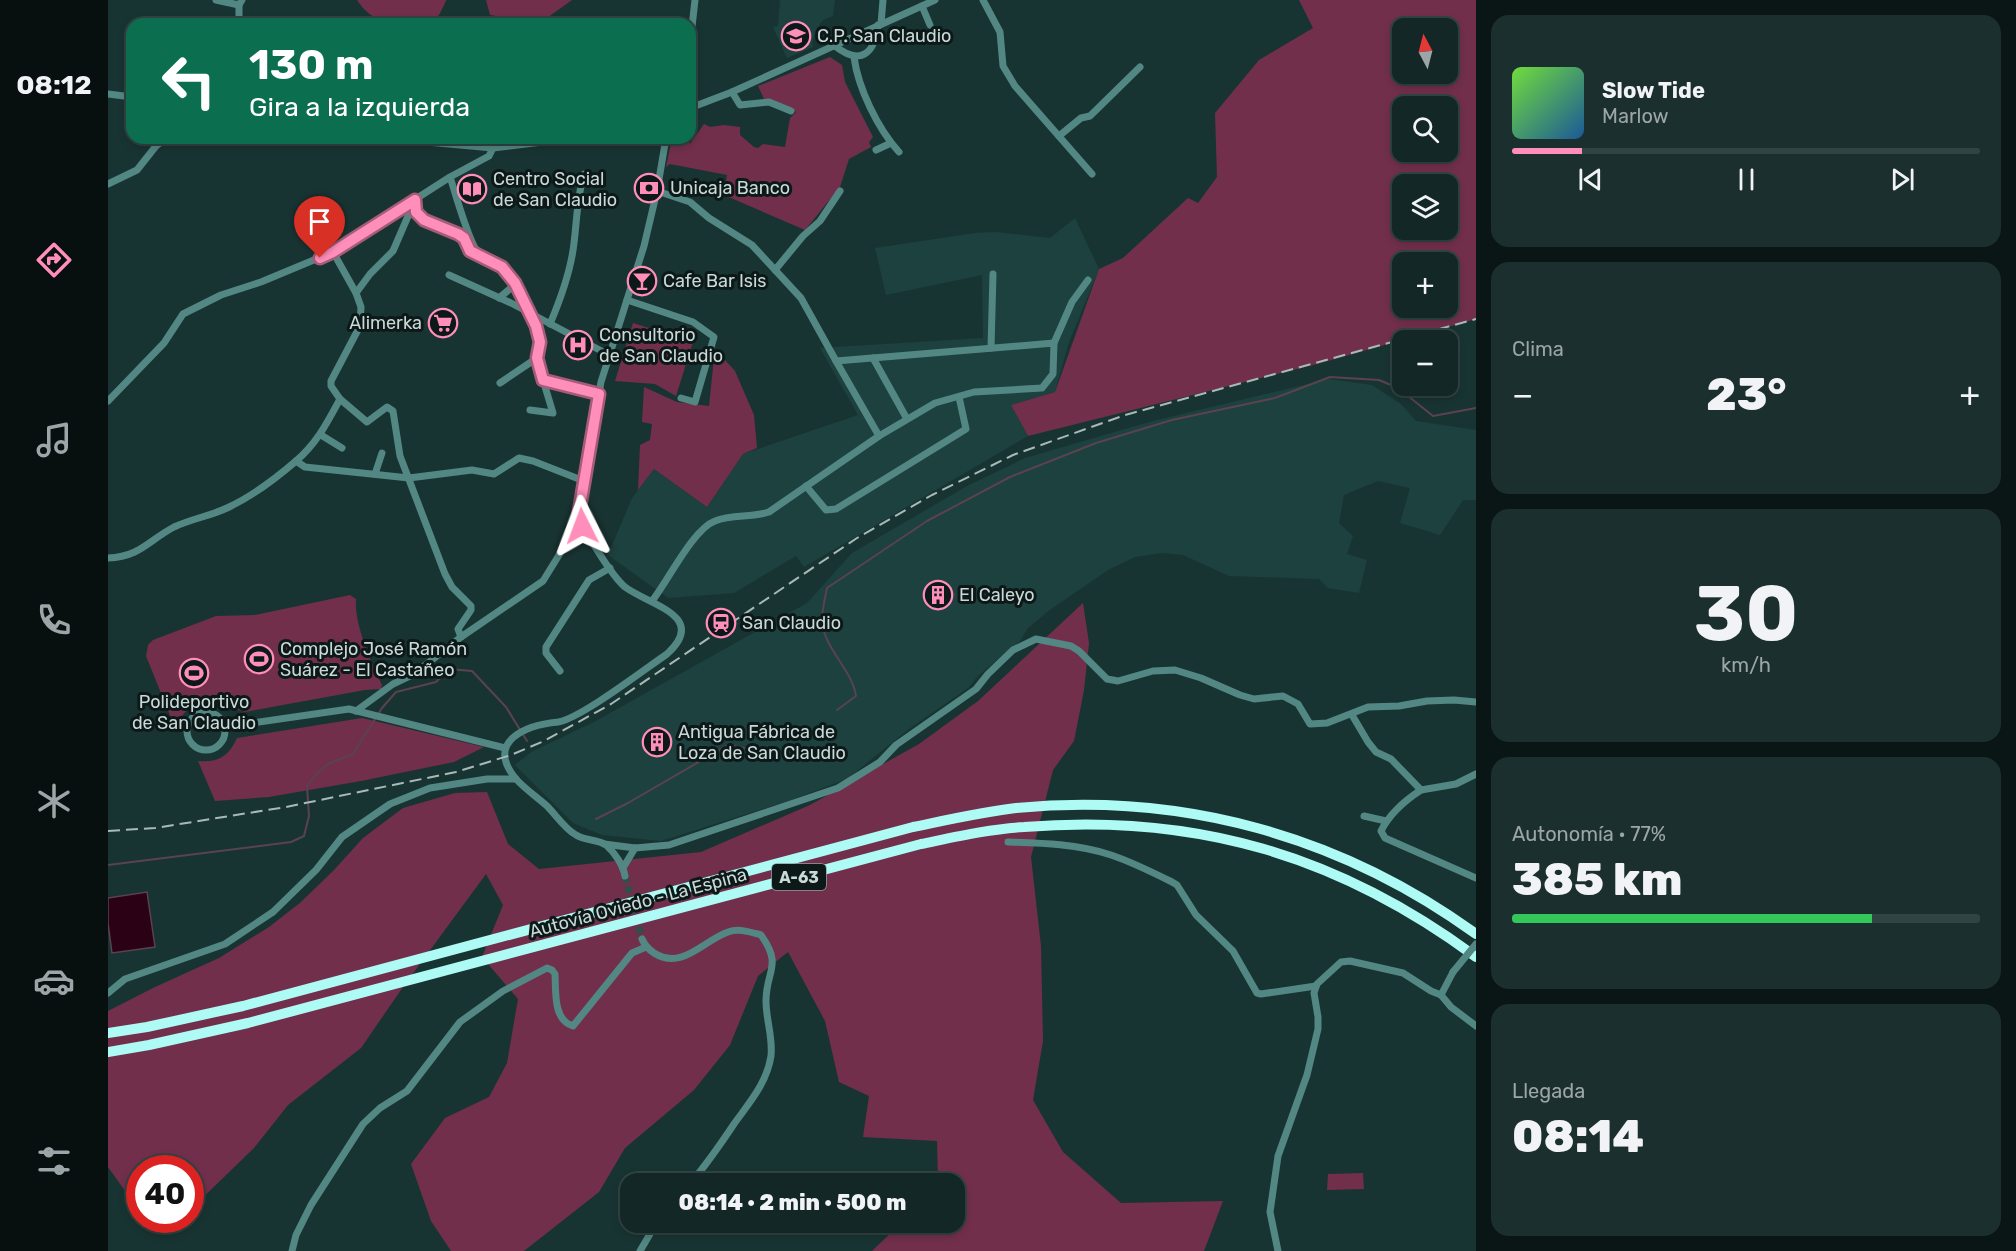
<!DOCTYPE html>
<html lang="es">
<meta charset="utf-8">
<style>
:root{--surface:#122726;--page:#1b2f2e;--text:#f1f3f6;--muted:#9ca5a7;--line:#314443;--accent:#ff8eba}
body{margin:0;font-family:Rubik,sans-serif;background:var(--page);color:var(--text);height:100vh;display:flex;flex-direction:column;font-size:22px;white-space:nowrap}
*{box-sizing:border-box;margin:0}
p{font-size:20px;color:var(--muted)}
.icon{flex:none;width:33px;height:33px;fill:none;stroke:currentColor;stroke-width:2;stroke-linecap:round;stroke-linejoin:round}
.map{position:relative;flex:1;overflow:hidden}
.drawer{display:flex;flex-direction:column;gap:15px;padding:15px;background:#0a1515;width:540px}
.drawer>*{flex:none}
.guide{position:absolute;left:18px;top:18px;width:570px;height:126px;border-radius:18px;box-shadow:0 3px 9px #0003,0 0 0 2px var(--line);background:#0b6e4f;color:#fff;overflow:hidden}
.needle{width:39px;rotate:353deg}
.tools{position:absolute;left:1284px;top:18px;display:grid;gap:12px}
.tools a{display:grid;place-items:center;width:66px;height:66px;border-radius:12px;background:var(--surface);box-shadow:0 3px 9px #0003,0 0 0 2px var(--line);font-size:30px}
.speed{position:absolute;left:18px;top:1155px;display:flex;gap:12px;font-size:30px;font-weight:700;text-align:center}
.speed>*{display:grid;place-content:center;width:78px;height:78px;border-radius:50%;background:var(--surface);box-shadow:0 3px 9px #0003,0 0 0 2px var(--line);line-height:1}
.speed .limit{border:9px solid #d22;background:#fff;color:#111}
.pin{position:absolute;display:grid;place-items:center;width:51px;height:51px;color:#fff;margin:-62px -26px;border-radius:50% 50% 50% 0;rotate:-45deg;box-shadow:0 0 6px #0007}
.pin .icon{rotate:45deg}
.me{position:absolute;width:66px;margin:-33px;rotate:357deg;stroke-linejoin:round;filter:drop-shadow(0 0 4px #0008)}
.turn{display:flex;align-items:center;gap:21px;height:126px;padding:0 24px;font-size:27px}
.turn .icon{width:78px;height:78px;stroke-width:2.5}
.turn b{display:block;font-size:42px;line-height:51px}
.big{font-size:45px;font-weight:800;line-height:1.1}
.drawer .card{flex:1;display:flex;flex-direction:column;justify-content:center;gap:9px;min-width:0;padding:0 21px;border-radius:18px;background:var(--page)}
.drawer .dial{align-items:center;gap:0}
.dial b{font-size:78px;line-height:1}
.song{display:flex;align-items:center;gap:18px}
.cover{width:72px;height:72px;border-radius:9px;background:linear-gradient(135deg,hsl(100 70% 55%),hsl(210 70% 35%))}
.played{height:6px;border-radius:3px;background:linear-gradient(90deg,var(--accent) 15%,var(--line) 15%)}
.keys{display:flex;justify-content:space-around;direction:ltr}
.heat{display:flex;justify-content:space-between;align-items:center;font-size:33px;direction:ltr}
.charge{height:9px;border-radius:4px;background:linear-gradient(90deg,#34c759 77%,var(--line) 0)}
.trip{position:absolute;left:512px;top:1173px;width:345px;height:60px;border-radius:18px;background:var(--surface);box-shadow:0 3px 9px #0003,0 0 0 2px var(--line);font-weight:800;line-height:60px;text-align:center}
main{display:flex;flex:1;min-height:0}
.tabs{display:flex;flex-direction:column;width:108px;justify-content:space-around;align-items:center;background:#07100f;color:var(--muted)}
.tabs .icon{width:42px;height:42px}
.tabs .active{color:var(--accent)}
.tabs b{font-size:27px;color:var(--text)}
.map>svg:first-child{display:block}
</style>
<main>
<nav class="tabs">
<b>08:12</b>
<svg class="icon active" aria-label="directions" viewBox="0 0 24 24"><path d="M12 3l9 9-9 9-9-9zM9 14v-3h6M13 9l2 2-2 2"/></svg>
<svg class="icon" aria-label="music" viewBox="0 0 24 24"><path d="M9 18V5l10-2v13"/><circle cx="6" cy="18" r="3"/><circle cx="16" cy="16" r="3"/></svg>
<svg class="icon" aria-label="phone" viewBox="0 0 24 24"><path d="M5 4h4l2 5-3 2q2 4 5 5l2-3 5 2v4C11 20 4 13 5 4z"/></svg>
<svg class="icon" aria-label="climate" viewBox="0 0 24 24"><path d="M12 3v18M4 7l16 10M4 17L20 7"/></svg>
<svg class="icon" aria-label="car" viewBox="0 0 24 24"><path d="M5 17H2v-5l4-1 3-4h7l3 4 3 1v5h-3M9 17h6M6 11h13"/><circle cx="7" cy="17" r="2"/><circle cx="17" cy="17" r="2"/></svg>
<svg class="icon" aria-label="filters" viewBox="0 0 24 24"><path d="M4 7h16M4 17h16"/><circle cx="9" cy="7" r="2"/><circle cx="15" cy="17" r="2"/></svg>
</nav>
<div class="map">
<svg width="1368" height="1251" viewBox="0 0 1368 1251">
<rect width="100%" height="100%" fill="#183432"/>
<!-- built -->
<g fill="#1c413f">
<path d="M672,0H727L725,16L715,20L709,28L704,43L705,47L679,58L665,27L670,26Z"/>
<path d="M967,218L991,269L961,342L947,392L903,405L920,436L696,567L688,556L626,593L560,598L500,555L524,498L546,469L599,507L635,454L750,415L712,348L875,338L874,275L778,295L767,248L867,233L888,232L942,238Z"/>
<path d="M1221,379L1264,385L1293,404L1308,421L1368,430V500H1355L1332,535L1292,523L1302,488L1270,481L1236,495L1231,523L1245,536L1239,554L1259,560L1251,593L1220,588L1211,579L1121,576L1075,555L1054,553L1027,557L1000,570L939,612L919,629L913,640L871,675L860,688L801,729L739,779L680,801L553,841L494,835L465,823L407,765L423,752L486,722L699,603L744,553L859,486L917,458L1045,421Z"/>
</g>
<!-- green -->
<g fill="#712f4b" fill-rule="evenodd">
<path d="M249,0H338V1L331,15L321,24C292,24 267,28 249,0Z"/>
<path d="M378,0H464L432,23L382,15Z"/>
<path d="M1191,0H1368V319L1213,363L920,436L903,405L947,392L991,269L1015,258L1080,198L1090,203L1109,177L1107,113L1151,60L1205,28ZM1294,28H1340V74H1294ZM1294,106H1340V152H1294ZM1294,184H1340V230H1294ZM1294,262H1340V308H1294Z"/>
<path d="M722,57L734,65L737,82L765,137L761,142L763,147L741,159L732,187L697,230L616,195L619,175L562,164L558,167L564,138L581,142L582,144L596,124L602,127L616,125L632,127V135L646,147L650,148L655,144L677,147L682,118L688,112L680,107L657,101L650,86Z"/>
<path d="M525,323L585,342L568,396L547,384L507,381Z"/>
<path d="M606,358L617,360L627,371L646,415L649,448L635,454L599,507L546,469L530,490L532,445L542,440L544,424L534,422L536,387L569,402L601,406Z"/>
<path d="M242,595L248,599C246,624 263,662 274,685L273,689L257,690L137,712L102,702L94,703L79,710L66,725L38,656L40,645L45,640L108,616L147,615Z"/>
<path d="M975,603L981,643L976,690L966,741L945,770L923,857L933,946L935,1041L925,1100L955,1152L1013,1203L1115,1201L1096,1251H764L793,1223L846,1222V1184L830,1183L829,1141L755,1137L761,1096L731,1082L717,1021L680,952L650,976L622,1045L586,1090L517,1148L491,1192L416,1251H343L323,1221L303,1164L337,1118L381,1097L399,1063L410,999L374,957L395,905L378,874L295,987L253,1048L180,1105L146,1148L84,1208L82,1168H32V1209H30L0,1167V1011L47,987L111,958L161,927L193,902L226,870L255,838L295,808L347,793L379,792L400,844L431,869L593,852L702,805L811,744L870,701Z"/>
<path d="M254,718L376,747L346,762L253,781L161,797L107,801L90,761C110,763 121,756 129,738Z"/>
<path d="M1255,1173L1256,1189L1219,1190L1220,1174Z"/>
</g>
<!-- water -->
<path fill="#2b0115" stroke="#5a424f" stroke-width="1.5" d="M39,892L47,947L4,953L0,923V898Z"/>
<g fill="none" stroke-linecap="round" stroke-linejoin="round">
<!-- stream -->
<g stroke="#5a424f" stroke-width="2">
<path d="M729,710L748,696C744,669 716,649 714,621C714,610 717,598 719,588L819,521L902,477L988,443L1064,420L1167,398L1222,377L1271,380L1290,388L1325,416L1368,408"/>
<path d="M488,819L520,803L620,745L665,753"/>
<path d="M0,865L183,842L196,836L201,816L199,786L208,774L220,764L245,754L274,708L288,692L328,682L341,669L364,671L398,707L419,741"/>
</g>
<!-- minor-tunnel -->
<path stroke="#334d4b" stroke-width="7" stroke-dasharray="7 3.5" stroke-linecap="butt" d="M517,876L534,939"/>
<!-- minor -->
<g stroke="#538783" stroke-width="7">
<path d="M108,0L131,5"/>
<path d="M875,0L892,32L895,66L907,86L984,174"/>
<path d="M814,6L822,25"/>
<path d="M131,24V5L134,0"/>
<path d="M773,24L775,0"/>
<path d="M582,44L587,0"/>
<path d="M727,46C752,66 767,54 770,25"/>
<path d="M746,57C750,88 770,129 791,152"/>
<path d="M624,92L632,105L661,102L683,111"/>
<path d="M0,94L24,97"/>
<path d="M582,108L624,92L827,0"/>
<path d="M951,136L973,118L982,116L1032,67"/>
<path d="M274,138L385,148L467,138"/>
<path d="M768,150L783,143"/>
<path d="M342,177C348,195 358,232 367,248C374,259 383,260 393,266C406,275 430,324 431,340C432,346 430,352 429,358L392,383"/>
<path d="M0,184L29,170L48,146L59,138"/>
<path d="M307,200L285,251L262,274L248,293L253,307L252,326L223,381V386L232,399C219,423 209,443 188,461L197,467L301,478L364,470L386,474L411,458L425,461L476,481"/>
<path d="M307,200C311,228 334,222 352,235C361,242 358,249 371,256"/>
<path d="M225,252L248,293"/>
<path d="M667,270L695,236L712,221L732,191"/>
<path d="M341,275L403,303L501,355"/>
<path d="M391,298L403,288L404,280"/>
<path d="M519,300L585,322L606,337L587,402L573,398"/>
<path d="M442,324C453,298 463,271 466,243C469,219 469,197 476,174"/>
<path d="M946,343L964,302L980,280"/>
<path d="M883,348L885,274"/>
<path d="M429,358L435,380"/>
<path d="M765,358L799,419"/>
<path d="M728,361L771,436"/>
<path d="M232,399L259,422L279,407L285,411L292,456L337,574L344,587L363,606V610L350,629L353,637"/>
<path d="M0,401L56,343L75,314L113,295L153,282L225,252L342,177L381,156L385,148"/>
<path d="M422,410L445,413L435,380L491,395"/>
<path d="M213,435L234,448"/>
<path d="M267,474L274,453"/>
<path d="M698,486L718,510L728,509L858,429L851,397"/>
<path d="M0,558C32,557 41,540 66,527C83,519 102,516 119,508C145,496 166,480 188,461"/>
<path d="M544,601C560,581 585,529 607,521C624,514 644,518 661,512L771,436L827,403L866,392L934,388L945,374L946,343L728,361L693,298L644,245L601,218L582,202L549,191"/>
<path d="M452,671L438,653V647L481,580L502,568"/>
<path d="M248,711L285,684L306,674L353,637L435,581L472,521"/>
<circle cx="98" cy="731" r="19"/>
<path d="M1244,715L1260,742L1268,752L1283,759L1313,790C1296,801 1282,813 1273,831L1277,838L1368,878"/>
<path d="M117,727L241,709L397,748"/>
<path d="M1313,790L1348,784L1368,774"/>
<path d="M1256,816L1278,821"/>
<path d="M900,842C934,843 970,844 1003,855C1024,862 1044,872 1064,882L1069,885L1088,915L1125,951L1149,993L1153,994L1208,986"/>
<path d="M496,844L527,848L561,845L730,788L772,762L788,745L868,689L880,674L905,650L928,639L963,646L971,651L999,679L1010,681L1045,671L1067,670L1093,678L1132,695L1146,699L1175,696L1190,704L1202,724L1219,723L1260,707L1291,706L1319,701L1346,700L1368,702"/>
<path d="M515,868L527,848"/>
<path d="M517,876C515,865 507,853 498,845C490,839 477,841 468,835C457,829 448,815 439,806C429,797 417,789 408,779C376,741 419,725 450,722C472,719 537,669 559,654C601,616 541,605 517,587C505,577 472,527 471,512L493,382L536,246L549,191L558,138"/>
<path d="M534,939C537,946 540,949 546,953C574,971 596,940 620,932C631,928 642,932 653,935C675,966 658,970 658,1001C658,1020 665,1037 663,1056C659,1083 641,1103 626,1124C612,1145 598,1165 582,1184"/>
<path d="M0,993L17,979L117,944L165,912L208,870L234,837L282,804L322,788L379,779H408"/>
<path d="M1333,995L1345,972"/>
<path d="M184,1251L188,1235L203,1205L255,1124L272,1108L299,1091L352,1022L395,991L439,968L444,970L447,974C448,992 445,1020 465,1026L524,953L538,947"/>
<path d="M532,1251L549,1222"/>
<path d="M1170,1251L1162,1212L1170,1156L1199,1075L1210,1029V1017L1206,993L1209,984L1233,962L1242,961L1295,973L1323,991L1333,995L1343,1007L1368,1026"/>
</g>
<!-- highway -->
<g stroke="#aefaf4" stroke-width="10">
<path d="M0,1033L39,1027L135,1006L805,827C839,820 874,812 908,808C1075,792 1233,836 1368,934"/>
<path d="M0,1052L41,1045L140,1023L813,844C847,837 881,829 916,827C1087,813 1230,855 1368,957"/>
</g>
<!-- rail -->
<path stroke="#a8bab8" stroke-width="2" stroke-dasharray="12 6" stroke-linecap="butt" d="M0,831L47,828L178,807L348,772L403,755L436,741L503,704L749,538L824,495L905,455L1017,415L1368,319"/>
<!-- minor-bridge -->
<path stroke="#538783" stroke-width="7" d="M1345,972L1368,944"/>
</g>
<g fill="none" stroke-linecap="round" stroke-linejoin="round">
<!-- route casing -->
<g stroke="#a65c79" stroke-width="15">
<path id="route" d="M212,258L225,252L307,200L308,212L316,220L350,234L356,238L362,251L394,267L407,283L428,326L432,342L429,358L435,380L491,394L471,512L474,526"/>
</g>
<!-- route -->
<use href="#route" stroke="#ff8eba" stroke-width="10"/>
</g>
<!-- icons -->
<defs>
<g id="school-ring" transform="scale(1.5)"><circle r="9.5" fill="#0d1918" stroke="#ff8eba" stroke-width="1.5"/><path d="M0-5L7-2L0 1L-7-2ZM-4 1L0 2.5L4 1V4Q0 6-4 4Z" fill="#ff8eba"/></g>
<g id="bank-ring" transform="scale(1.5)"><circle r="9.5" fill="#0d1918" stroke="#ff8eba" stroke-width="1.5"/><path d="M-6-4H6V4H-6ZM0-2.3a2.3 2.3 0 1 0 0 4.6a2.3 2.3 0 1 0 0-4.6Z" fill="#ff8eba"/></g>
<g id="library-ring" transform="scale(1.5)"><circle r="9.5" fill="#0d1918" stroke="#ff8eba" stroke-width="1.5"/><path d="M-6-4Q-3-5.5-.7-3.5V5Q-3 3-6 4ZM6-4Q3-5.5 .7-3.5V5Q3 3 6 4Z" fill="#ff8eba"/></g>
<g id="bar-ring" transform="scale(1.5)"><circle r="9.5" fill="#0d1918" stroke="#ff8eba" stroke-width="1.5"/><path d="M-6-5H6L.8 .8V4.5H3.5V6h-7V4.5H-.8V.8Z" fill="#ff8eba"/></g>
<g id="supermarket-ring" transform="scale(1.5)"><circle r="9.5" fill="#0d1918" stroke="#ff8eba" stroke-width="1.5"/><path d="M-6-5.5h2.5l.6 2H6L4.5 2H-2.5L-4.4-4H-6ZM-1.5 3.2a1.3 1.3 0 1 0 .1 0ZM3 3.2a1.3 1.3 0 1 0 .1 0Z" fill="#ff8eba"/></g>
<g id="hospital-ring" transform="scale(1.5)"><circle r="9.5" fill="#0d1918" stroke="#ff8eba" stroke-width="1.5"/><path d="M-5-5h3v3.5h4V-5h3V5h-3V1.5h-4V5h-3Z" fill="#ff8eba"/></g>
<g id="building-ring" transform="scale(1.5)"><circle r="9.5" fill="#0d1918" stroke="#ff8eba" stroke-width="1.5"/><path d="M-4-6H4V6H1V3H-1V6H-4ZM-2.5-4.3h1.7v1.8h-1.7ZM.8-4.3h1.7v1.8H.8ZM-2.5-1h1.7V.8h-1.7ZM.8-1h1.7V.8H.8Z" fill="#ff8eba"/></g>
<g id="station-ring" transform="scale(1.5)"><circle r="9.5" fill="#0d1918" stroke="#ff8eba" stroke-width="1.5"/><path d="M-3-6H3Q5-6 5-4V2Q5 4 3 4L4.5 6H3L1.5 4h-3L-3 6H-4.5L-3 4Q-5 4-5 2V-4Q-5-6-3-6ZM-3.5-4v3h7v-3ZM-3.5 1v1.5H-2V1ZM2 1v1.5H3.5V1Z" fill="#ff8eba"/></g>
<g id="stadium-ring" transform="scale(1.5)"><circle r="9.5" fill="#0d1918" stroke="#ff8eba" stroke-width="1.5"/><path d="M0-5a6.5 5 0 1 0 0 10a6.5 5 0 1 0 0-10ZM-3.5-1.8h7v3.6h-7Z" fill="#ff8eba"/></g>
</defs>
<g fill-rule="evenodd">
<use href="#school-ring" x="688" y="36"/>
<use href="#bank-ring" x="541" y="188"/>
<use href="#library-ring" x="364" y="189"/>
<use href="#bar-ring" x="534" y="281"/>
<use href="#supermarket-ring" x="335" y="323"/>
<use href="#hospital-ring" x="470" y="345"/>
<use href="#building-ring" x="830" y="595"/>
<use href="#station-ring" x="613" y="623"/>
<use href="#stadium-ring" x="151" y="659"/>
<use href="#stadium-ring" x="86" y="673"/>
<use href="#building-ring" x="549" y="742"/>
</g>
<g text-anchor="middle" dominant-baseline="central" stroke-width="6" stroke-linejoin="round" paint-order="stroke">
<!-- shield labels -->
<rect fill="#0d1918" stroke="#919f9e" stroke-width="1.5" x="664" y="864" width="54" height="26" rx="4.5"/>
<g font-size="16" font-weight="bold" fill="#c9d9d7">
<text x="691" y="877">A-63</text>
</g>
<!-- poi labels -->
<g font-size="18" fill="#c9d9d7" stroke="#0d1918" text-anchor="start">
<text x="709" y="36">C.P. San Claudio</text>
<text x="385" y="179">Centro Social<tspan x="385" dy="21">de San Claudio</tspan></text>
<text x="562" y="188">Unicaja Banco</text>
<text x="555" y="281">Cafe Bar Isis</text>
<text x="314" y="323" text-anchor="end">Alimerka</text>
<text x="491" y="335">Consultorio<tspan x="491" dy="21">de San Claudio</tspan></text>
<text x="851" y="595">El Caleyo</text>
<text x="634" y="623">San Claudio</text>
<text x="172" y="649">Complejo José Ramón<tspan x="172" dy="21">Suárez - El Castañeo</tspan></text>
<text x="86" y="702" text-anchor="middle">Polideportivo<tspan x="86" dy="21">de San Claudio</tspan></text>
<text x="570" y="732">Antigua Fábrica de<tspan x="570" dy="21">Loza de San Claudio</tspan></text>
</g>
<!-- street labels -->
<g font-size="18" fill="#c9d9d7" stroke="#0d1918">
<text transform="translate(530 903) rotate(-15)">Autovía Oviedo - La Espina</text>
</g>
</g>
</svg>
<div class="tools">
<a><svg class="needle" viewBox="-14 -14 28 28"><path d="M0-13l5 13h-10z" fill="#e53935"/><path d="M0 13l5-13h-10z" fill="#9ca5a7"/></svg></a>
<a><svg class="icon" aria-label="search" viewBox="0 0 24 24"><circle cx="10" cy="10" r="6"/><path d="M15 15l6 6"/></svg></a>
<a><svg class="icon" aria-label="layers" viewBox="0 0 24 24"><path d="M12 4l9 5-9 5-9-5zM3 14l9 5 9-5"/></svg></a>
<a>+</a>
<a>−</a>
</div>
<div class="speed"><div class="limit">40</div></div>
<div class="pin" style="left:212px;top:258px;background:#d93025"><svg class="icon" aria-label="arrive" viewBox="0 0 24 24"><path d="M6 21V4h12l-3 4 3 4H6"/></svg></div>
<svg class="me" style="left:474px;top:526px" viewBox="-20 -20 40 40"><path d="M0-17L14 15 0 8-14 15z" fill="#ff8eba" stroke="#fff" stroke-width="4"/></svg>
<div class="trip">08:14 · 2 min · 500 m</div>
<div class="guide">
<div class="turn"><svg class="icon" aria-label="left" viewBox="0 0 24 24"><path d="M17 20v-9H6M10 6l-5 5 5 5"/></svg><div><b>130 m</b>Gira a la izquierda</div></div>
</div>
</div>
<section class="drawer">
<div class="card">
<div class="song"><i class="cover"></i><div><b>Slow Tide</b><p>Marlow</p></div></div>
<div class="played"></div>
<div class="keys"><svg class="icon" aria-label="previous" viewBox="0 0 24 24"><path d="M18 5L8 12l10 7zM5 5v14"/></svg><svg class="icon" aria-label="pause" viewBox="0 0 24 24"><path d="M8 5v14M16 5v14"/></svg><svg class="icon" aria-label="next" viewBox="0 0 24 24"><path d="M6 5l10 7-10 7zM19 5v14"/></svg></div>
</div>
<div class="card"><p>Clima</p>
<div class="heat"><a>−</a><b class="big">23°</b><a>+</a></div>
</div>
<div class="card dial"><b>30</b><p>km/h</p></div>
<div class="card"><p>Autonomía · 77%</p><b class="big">385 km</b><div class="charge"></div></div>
<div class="card"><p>Llegada</p><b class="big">08:14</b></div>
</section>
</main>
